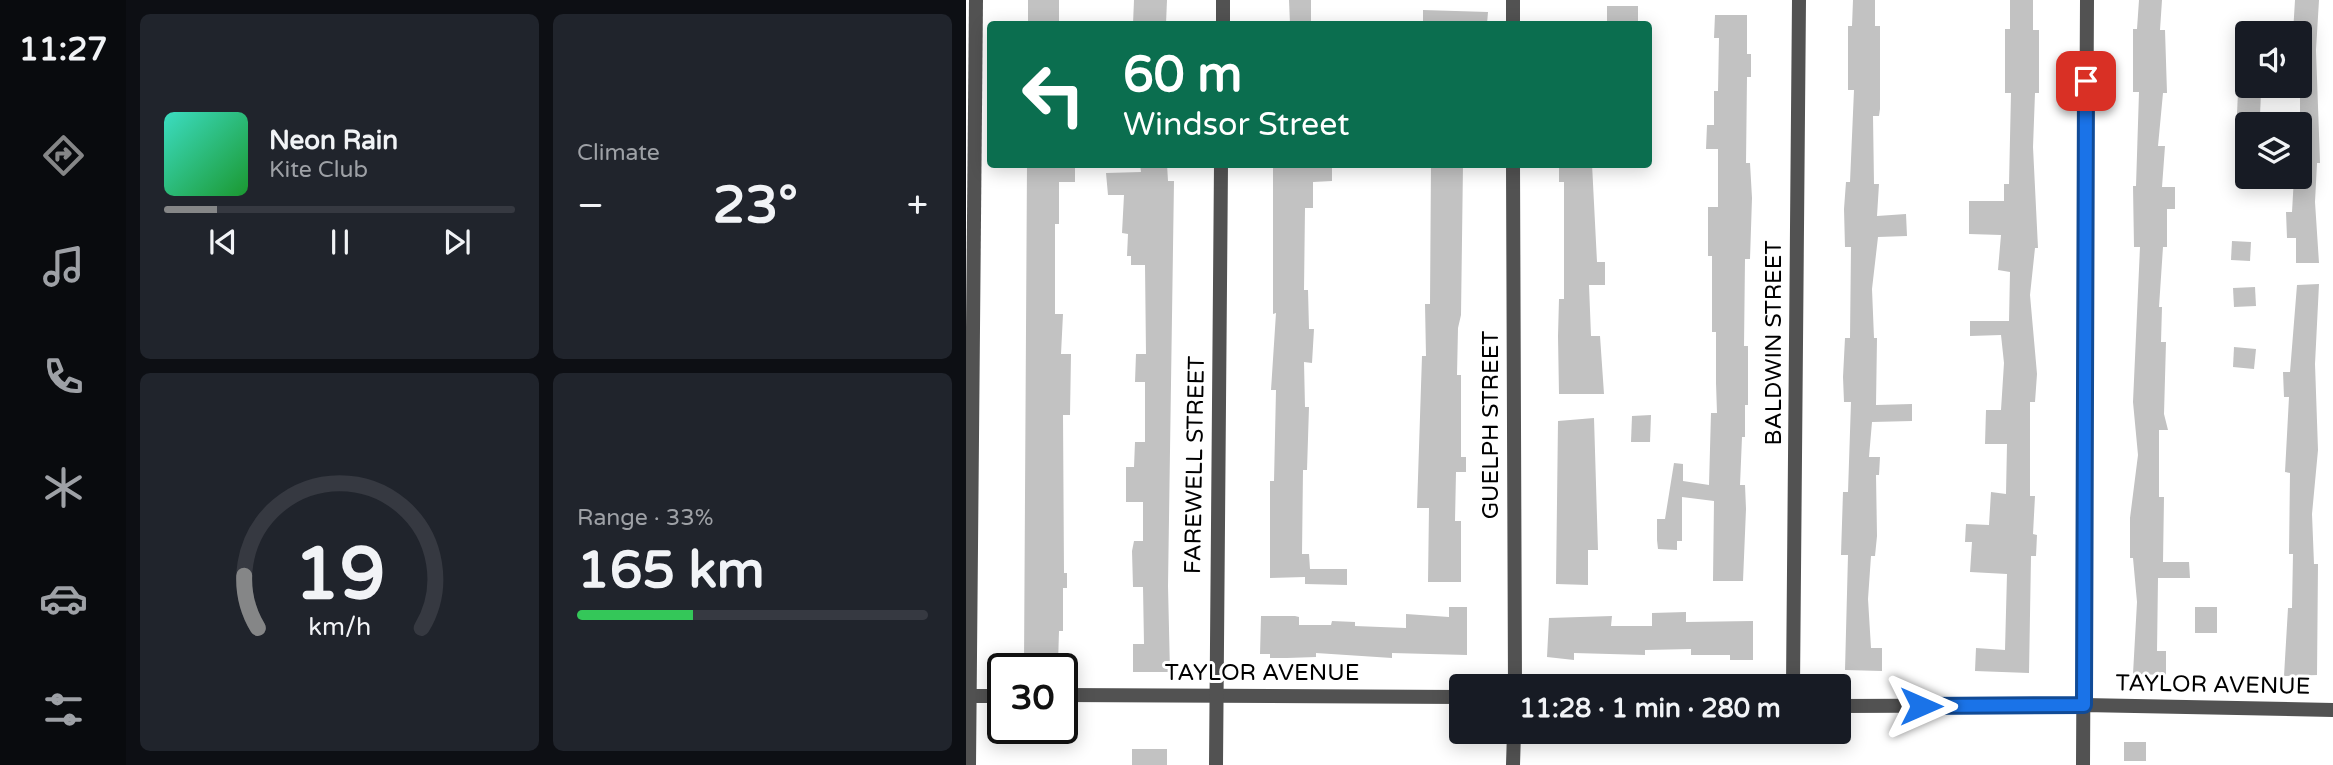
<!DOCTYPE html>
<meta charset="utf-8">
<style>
:root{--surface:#171b24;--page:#20242c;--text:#f1f3f6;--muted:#9ea1a6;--line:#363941;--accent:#858687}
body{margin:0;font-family:"Varela Round",sans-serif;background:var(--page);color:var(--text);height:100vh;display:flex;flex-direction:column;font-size:26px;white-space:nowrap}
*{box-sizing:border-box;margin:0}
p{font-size:23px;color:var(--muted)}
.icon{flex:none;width:38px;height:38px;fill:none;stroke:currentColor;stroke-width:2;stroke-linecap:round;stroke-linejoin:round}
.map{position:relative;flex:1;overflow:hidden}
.side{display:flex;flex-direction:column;gap:14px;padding:14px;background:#0d0f14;width:840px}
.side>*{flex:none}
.guide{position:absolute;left:21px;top:21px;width:665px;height:147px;border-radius:7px;box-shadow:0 4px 18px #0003;background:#0b6e4f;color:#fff;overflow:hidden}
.buttons{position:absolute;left:1269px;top:21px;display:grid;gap:14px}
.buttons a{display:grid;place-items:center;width:77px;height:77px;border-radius:7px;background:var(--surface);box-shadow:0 4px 18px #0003;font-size:35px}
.speed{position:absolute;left:21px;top:653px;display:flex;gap:14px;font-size:35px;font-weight:700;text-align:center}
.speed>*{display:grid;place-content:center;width:91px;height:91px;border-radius:50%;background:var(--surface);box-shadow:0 4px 18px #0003;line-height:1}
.speed .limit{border:4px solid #111;border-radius:10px;background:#fff;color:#111}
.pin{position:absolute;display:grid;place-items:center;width:60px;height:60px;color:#fff;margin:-30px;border-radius:14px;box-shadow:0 4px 10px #0006}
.me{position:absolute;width:77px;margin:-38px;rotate:90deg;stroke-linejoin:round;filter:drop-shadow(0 0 5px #0008)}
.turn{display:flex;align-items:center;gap:24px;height:147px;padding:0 21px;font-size:32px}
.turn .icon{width:91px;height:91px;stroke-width:2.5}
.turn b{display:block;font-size:49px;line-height:60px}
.big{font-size:52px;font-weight:800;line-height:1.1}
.side .tile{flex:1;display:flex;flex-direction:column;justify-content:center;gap:10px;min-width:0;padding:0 24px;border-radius:10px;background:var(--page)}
.side .dial{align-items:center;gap:0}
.dial svg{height:182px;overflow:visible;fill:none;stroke:var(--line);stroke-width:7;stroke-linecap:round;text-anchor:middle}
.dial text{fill:var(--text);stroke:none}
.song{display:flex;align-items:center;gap:21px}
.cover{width:84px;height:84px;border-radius:10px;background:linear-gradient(135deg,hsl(170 70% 55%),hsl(130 70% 35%))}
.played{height:7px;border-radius:4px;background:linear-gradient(90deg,var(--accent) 15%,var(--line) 15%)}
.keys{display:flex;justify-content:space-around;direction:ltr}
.heat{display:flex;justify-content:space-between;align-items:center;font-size:38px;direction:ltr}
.charge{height:10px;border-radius:5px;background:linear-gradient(90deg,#34c759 33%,var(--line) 0)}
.side .tiles{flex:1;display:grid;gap:14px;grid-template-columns:repeat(2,1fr)}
.trip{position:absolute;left:483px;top:674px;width:402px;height:70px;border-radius:7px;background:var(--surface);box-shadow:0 4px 18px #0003;font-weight:800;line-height:70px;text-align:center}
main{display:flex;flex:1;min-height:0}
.tabs{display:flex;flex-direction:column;width:126px;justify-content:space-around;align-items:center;background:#090b0e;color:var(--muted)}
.tabs .icon{width:49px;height:49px}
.tabs .active{color:var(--accent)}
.tabs b{font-size:32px;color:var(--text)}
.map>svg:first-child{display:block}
</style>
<main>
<nav class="tabs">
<b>11:27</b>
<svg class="icon active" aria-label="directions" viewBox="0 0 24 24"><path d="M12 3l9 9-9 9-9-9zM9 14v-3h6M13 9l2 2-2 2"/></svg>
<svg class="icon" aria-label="music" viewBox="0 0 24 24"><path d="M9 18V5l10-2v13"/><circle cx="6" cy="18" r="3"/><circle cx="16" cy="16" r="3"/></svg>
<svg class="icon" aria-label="phone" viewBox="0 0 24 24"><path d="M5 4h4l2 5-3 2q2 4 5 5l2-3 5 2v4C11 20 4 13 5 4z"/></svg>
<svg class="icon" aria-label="climate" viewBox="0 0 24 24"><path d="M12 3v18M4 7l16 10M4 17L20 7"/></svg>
<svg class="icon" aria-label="car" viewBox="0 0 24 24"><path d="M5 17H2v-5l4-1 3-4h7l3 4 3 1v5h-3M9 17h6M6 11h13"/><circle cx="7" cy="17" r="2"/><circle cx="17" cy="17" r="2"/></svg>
<svg class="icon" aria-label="filters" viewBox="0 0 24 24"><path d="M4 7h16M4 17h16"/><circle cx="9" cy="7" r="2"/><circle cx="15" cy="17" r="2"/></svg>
</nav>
<section class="side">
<div class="tiles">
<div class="tile">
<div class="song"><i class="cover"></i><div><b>Neon Rain</b><p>Kite Club</p></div></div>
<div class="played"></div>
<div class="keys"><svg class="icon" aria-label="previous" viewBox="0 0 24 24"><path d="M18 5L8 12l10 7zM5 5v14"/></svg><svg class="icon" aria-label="pause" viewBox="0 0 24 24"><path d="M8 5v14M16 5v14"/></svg><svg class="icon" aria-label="next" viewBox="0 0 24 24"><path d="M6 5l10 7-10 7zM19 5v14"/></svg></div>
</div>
<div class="tile"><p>Climate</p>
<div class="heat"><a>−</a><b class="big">23°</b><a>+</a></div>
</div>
<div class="tile dial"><svg viewBox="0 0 100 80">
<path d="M14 69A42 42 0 1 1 86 69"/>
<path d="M14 69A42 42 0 0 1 8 46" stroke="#858687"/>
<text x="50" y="56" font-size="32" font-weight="700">19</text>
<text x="50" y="72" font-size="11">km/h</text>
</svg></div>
<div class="tile"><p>Range · 33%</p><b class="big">165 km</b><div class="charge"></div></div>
</div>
</section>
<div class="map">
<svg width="1367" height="765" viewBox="0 0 1367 765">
<rect width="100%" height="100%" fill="#fff"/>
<!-- building -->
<g fill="#c2c2c2">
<rect x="62" y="0" width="31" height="24"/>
<path d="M168,0H201L200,24H167Z"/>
<path d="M323,0H345V24H324Z"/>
<path d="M887,0H909V26H914V109L913,116H907L908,184H913L911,216L940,214L941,236L912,237L906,289L908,338H911L910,405L946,404V421L906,422L903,457H914L913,475H910L911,536L909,556H905L902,599L905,648H916V671L879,670L882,555H875L877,492H882L885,402H878L877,377L879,338H884L885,247H879L878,209L880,182H884L888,90H882V26H886Z"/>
<path d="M1044,0H1067V30H1073V93H1069L1067,147L1072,248H1069L1064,295L1071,374L1069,402H1064V496H1069L1067,534L1071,535L1070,556H1065L1063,673L1009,671L1010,648L1039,650L1041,574L1004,572L1006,542H999L1000,524L1023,525L1025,492L1040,494L1041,444H1019L1020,410H1035L1038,363L1035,335L1004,336V321H1043L1044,272L1032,270L1035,235L1003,234V201H1038V184H1043L1045,93H1039V29H1044Z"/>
<path d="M1173,0H1196L1194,30H1199L1201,93H1197L1192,146H1199L1196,187H1209V209H1201V247H1197L1193,307H1196L1195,342H1200L1198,414L1202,430H1193V497H1198L1197,562H1223L1224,578H1192L1191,651H1200V675L1167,674L1171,602L1167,558H1164V518L1172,455L1167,402L1174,247H1168L1167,186H1170L1173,92H1167V29H1171Z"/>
<path d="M1329,0H1353L1350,50L1354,163H1351L1349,202L1353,263H1330V238H1321L1320,212H1326L1328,177H1334V33H1327Z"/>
<rect x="641" y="6" width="31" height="15"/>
<path d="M457,10L522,12L521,24H457Z"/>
<path d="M749,15H781V54H785V77H781L780,163H784L786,198L784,259H779L778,346H782V405H779V437H776L774,485H779L780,509L777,581H747L748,501L716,497V541H711V550L692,549L691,540V519H699L708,463L717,464V481L743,485L745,413H751L750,383V332H746V256H742V207H752V149H740L741,125H748V91H752L753,38H748Z"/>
<path d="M1272,92L1295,93L1294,115L1271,114Z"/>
<path d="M61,164H109V182H93V224H89V314H97L95,354H105L104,415H97L98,573H101V588H97V631H93L92,664H58Z"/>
<path d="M174,164H201L202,181H208L202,586L204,672H167V644H178L177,587H167L166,551L168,541H177V502H160V467H168L169,442H179V382H169L170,354H180L179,265H165V256H161L162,234L156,233L158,195H142L140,173L175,172Z"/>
<path d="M307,164H366V181L347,182V208H339L338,290H342L343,329H348L346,363L338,362L339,407H343L341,470H337L336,554H343L344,569H381V585L339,584V577L304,578V481H308L310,390H305L310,313L307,314Z"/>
<path d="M465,164H497L495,315L492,328L491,375H495V457H500V472H490L489,521H495V582H462L463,508H451L456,356H460L459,304H464Z"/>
<path d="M593,164H626L631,262H639V285H623L625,336H634L638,394H593L592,336L593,299H598V182H593Z"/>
<path d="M1266,241L1285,242L1284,261L1265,260Z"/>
<path d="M1353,284L1349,364L1352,450L1346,514L1348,564H1352L1351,675L1318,676L1322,608H1326L1327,554H1323L1324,473L1319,472L1323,397H1318L1317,372H1324L1331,285Z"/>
<path d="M1289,287L1290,306L1268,307L1267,288Z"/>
<path d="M1268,347L1290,349L1288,369L1267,367Z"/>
<path d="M685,415L684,442H665L666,416Z"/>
<path d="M628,418L632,550H622V585L590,584L592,421Z"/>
<path d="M483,607H501V655L426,653V658L350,653V657L321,658H304V654H294L295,616H329L333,617V625H365L366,621L389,622V626L440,628V614L483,617Z"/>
<rect x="1229" y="607" width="22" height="26"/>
<path d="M720,612V622L787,621V660H764V655H725V649L679,650V655L608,653V660L581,657L583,618L646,616L645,626H686V613Z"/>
<rect x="1158" y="742" width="22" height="19"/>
<rect x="166" y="749" width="35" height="16"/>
</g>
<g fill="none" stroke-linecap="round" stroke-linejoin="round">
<!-- minor -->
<g stroke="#525252" stroke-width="14">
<path d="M257,24V0"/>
<path d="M547,24V0"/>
<path d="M547,164L549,686"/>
<path d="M827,686L833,0"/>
<path d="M96,695L495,697"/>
<path d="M0,696H37"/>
<path d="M873,706L1118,705L1367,710"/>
<path d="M3,765L10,0"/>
<path d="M250,765L255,164"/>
<path d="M547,765L548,732"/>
<path d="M1117,765L1121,0"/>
</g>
</g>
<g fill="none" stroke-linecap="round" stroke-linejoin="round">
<!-- route casing -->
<g stroke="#114b97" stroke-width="18">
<path id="route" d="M955,706L1118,705L1120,81"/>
</g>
<!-- route -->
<use href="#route" stroke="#1a73e8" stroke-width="12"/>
</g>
<g text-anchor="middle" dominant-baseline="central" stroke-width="6" stroke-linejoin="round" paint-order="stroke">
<!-- street labels -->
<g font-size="23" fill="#000" stroke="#fff">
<text transform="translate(808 343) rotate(-90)">BALDWIN STREET</text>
<text transform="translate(525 425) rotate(-90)">GUELPH STREET</text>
<text transform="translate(229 465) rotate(-89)">FAREWELL STREET</text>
<text x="296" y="673">TAYLOR AVENUE</text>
<text transform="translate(1247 685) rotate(1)">TAYLOR AVENUE</text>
</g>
</g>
</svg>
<div class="buttons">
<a><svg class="icon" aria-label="sound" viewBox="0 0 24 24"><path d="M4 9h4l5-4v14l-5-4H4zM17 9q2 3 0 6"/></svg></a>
<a><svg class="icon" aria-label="layers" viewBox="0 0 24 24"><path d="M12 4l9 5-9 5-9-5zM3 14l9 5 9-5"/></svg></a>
</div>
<div class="speed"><div class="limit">30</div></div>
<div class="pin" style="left:1120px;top:81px;background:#d93025"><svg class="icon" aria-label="arrive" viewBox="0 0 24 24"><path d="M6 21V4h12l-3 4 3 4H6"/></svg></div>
<svg class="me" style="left:955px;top:706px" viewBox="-20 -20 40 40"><path d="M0-17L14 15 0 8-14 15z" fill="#1a73e8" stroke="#fff" stroke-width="4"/></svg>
<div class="trip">11:28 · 1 min · 280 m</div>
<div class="guide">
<div class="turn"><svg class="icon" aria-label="left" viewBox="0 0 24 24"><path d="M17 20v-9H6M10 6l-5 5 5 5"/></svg><div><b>60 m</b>Windsor Street</div></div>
</div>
</div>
</main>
